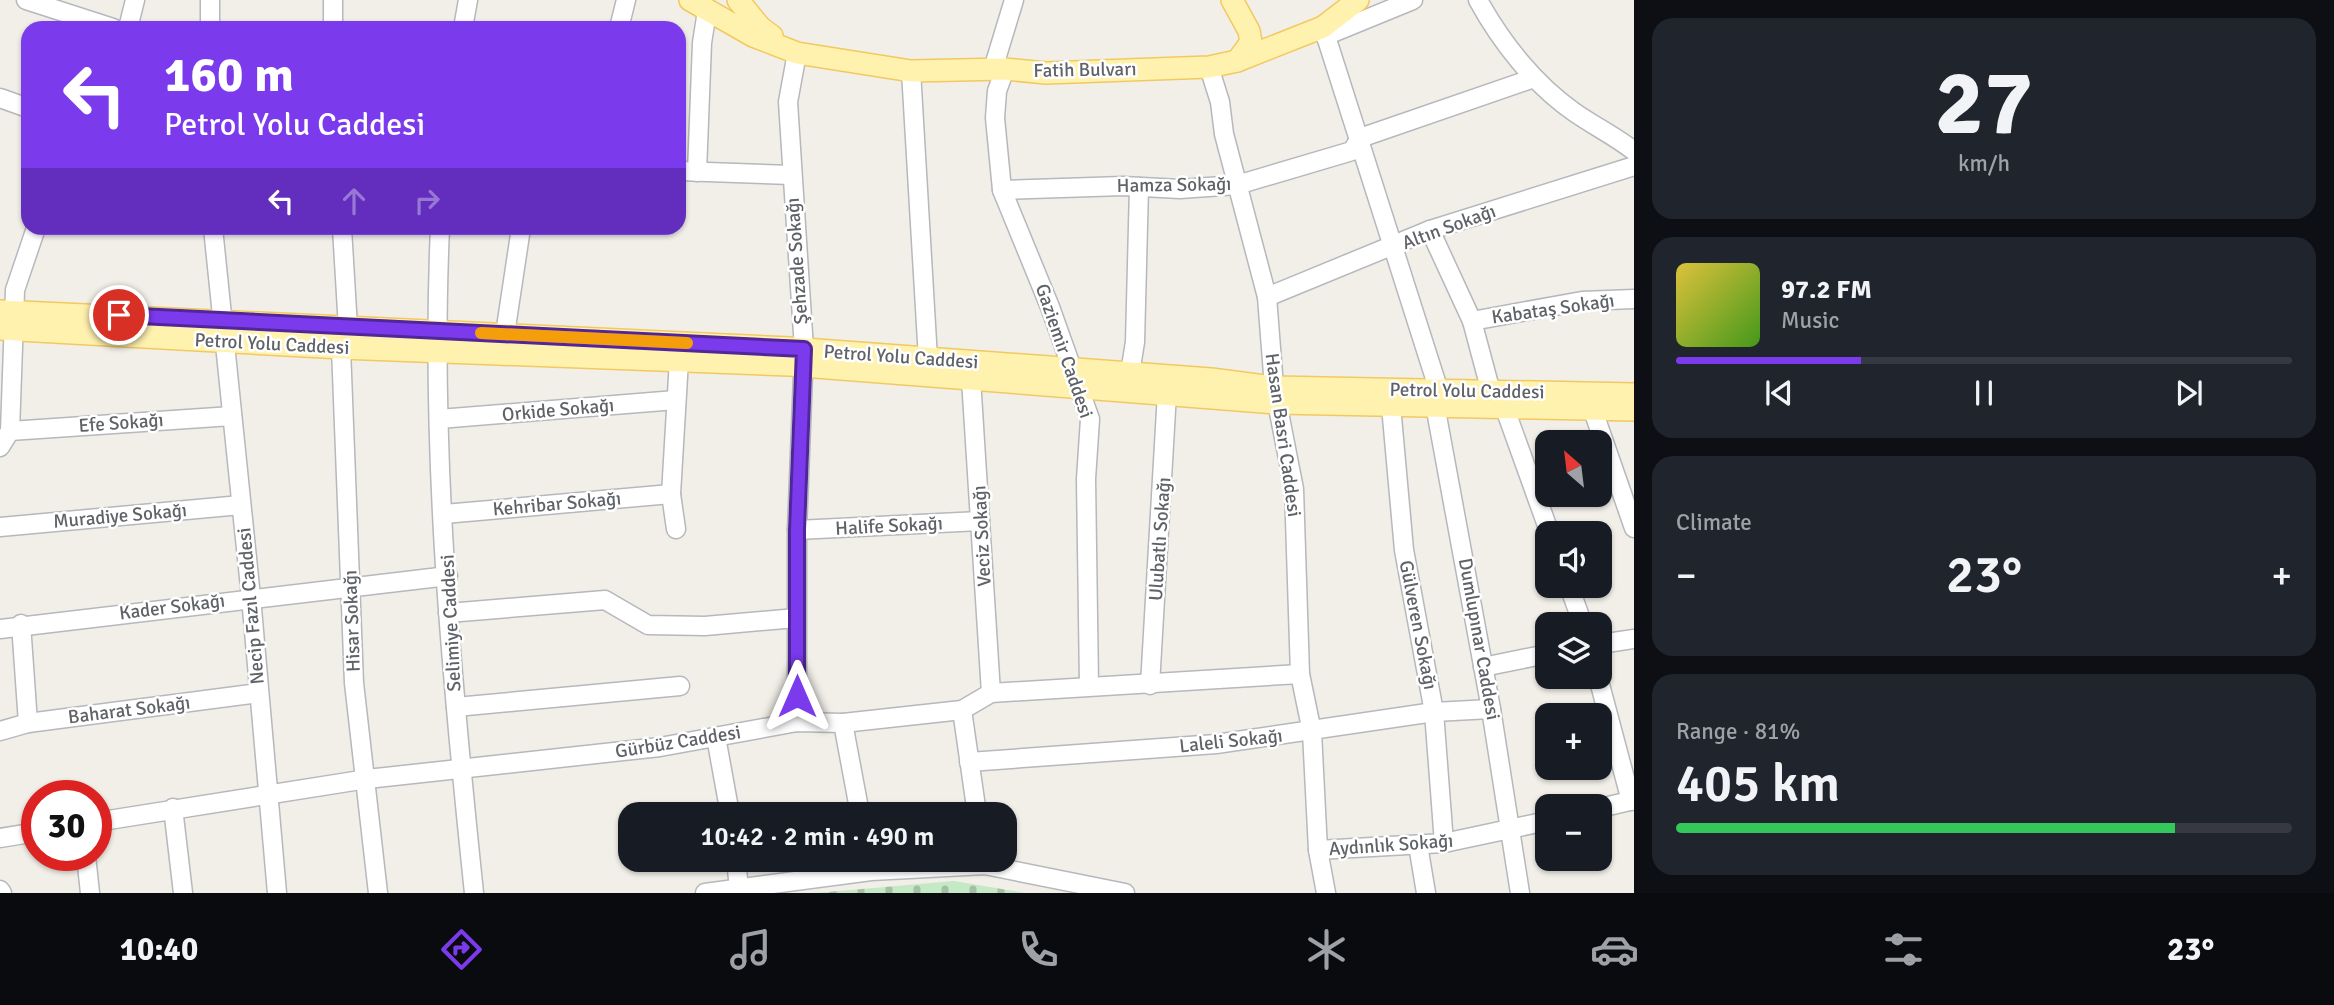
<!DOCTYPE html>
<meta charset="utf-8">
<style>
:root{--surface:#171b24;--page:#20242c;--text:#f1f3f6;--muted:#9ea1a6;--line:#363941;--accent:#7c3aed}
body{margin:0;font-family:Signika,sans-serif;background:var(--page);color:var(--text);height:100vh;display:flex;flex-direction:column;font-size:26px;white-space:nowrap}
*{box-sizing:border-box;margin:0}
p{font-size:23px;color:var(--muted)}
.icon{flex:none;width:38px;height:38px;fill:none;stroke:currentColor;stroke-width:2;stroke-linecap:round;stroke-linejoin:round}
.map{position:relative;flex:1;overflow:hidden}
.details{display:flex;flex-direction:column;gap:18px;padding:18px;background:#0d0f14;width:700px}
.details>*{flex:none}
.hud{position:absolute;left:21px;top:21px;width:665px;height:214px;border-radius:21px;box-shadow:0 2px 5px #0004;background:#7c3aed;color:#fff;overflow:hidden}
.needle{width:46px;rotate:332deg}
.tools{position:absolute;left:1535px;top:430px;display:grid;gap:14px}
.tools a{display:grid;place-items:center;width:77px;height:77px;border-radius:14px;background:var(--surface);box-shadow:0 2px 5px #0004;font-size:35px}
.speed{position:absolute;left:21px;top:780px;display:flex;gap:14px;font-size:35px;font-weight:700;text-align:center}
.speed>*{display:grid;place-content:center;width:91px;height:91px;border-radius:50%;background:var(--surface);box-shadow:0 2px 5px #0004;line-height:1}
.speed .limit{border:10px solid #d22;background:#fff;color:#111}
.pin{position:absolute;display:grid;place-items:center;width:60px;height:60px;color:#fff;margin:-30px;border:4px solid #fff;border-radius:50%;box-shadow:0 2px 7px #0007}
.me{position:absolute;width:77px;margin:-38px;rotate:0deg;stroke-linejoin:round;filter:drop-shadow(0 0 5px #0008)}
.turn{display:flex;align-items:center;gap:24px;height:147px;padding:0 28px;font-size:32px}
.turn .icon{width:91px;height:91px;stroke-width:2.5}
.turn b{display:block;font-size:49px;line-height:60px}
.lanes{display:flex;align-items:center;height:66px;padding:0 28px;background:#0003;justify-content:center;gap:35px;direction:ltr}
.lanes .off{opacity:.35}
.big{font-size:52px;font-weight:600;line-height:1.1}
.details .card{flex:1;display:flex;flex-direction:column;justify-content:center;gap:10px;min-width:0;padding:0 24px;border-radius:21px;background:var(--page)}
.details .dial{align-items:center;gap:0}
.dial b{font-size:91px;line-height:1}
.song{display:flex;align-items:center;gap:21px}
.cover{width:84px;height:84px;border-radius:10px;background:linear-gradient(135deg,hsl(50 70% 55%),hsl(100 70% 35%))}
.played{height:7px;border-radius:4px;background:linear-gradient(90deg,var(--accent) 30%,var(--line) 30%)}
.keys{display:flex;justify-content:space-around;direction:ltr}
.heat{display:flex;justify-content:space-between;align-items:center;font-size:38px;direction:ltr}
.charge{height:10px;border-radius:5px;background:linear-gradient(90deg,#34c759 81%,var(--line) 0)}
.trip{position:absolute;left:618px;top:802px;width:399px;height:70px;border-radius:21px;background:var(--surface);box-shadow:0 2px 5px #0004;font-weight:600;line-height:70px;text-align:center}
.menu{display:flex;height:112px;justify-content:space-around;align-items:center;background:#090b0e;color:var(--muted)}
.menu .icon{width:49px;height:49px}
.menu .active{color:var(--accent)}
.menu b{font-size:32px;color:var(--text)}
main{display:flex;flex:1;min-height:0}
.map>svg:first-child{display:block}
</style>
<main>
<div class="map">
<svg width="1634" height="893" viewBox="0 0 1634 893">
<defs>
<pattern id="cemetery-stones" width="16" height="16" patternUnits="userSpaceOnUse" patternTransform="scale(1.75)"><rect width="16" height="16" fill="#c5e8c5"/><path d="M2 7V4a2 2 0 0 1 4 0v3zM10 15v-3a2 2 0 0 1 4 0v3z" fill="#a3c0a4"/></pattern>
</defs>
<rect width="100%" height="100%" fill="#f1efe8"/>
<!-- cemetery -->
<path fill="url(#cemetery-stones)" d="M954,881L1025,893H816Z"/>
<g fill="none" stroke-linecap="round" stroke-linejoin="round">
<!-- minor casing -->
<g stroke="#b5b8bc" stroke-width="21">
<g id="minor">
<path d="M26,0L113,28"/>
<path d="M210,0V28"/>
<path d="M333,0V28"/>
<path d="M1478,0C1501,42 1534,84 1574,112C1594,126 1615,136 1634,151"/>
<path d="M1323,27L1439,391"/>
<path d="M128,28L135,0"/>
<path d="M463,28L468,0"/>
<path d="M619,28L626,0"/>
<path d="M1325,36L1413,0"/>
<path d="M797,53L788,102L804,349L797,530V722"/>
<path d="M1209,67L1220,102L1224,134L1267,297L1274,387L1294,489L1300,674L1312,732L1318,850L1326,893"/>
<path d="M993,69L1014,0"/>
<path d="M1005,69L997,91L995,118L1002,190L1050,307L1090,419L1086,479L1089,685"/>
<path d="M911,71L928,359"/>
<path d="M0,98L28,108"/>
<path d="M679,171L791,175"/>
<path d="M697,172L702,43L707,11"/>
<path d="M1002,190L1123,186L1180,189L1237,185L1352,151L1360,138L1534,78"/>
<path d="M213,228L251,597L277,893"/>
<path d="M342,228L348,328"/>
<path d="M440,228C430,447 451,674 474,893"/>
<path d="M1430,230L1472,321L1491,392"/>
<path d="M1267,297L1430,230L1634,166"/>
<path d="M1472,321L1582,301L1634,299"/>
<path d="M505,334L521,228"/>
<path d="M341,348L354,683L378,893"/>
<path d="M1130,373L1135,342L1139,187"/>
<path d="M971,379L991,693"/>
<path d="M1427,396L1435,405L1491,709L1520,893"/>
<path d="M1589,399L1634,528"/>
<path d="M1391,406L1404,550L1434,712L1444,843"/>
<path d="M1504,406L1550,534"/>
<path d="M439,419L676,400"/>
<path d="M10,431L232,416"/>
<path d="M10,431L15,290L36,228"/>
<path d="M0,447L10,431"/>
<path d="M444,514L671,494"/>
<path d="M0,527L241,505"/>
<path d="M676,529L671,494L679,360"/>
<path d="M797,530L980,521"/>
<path d="M1569,586L1583,625"/>
<path d="M448,613L605,600L648,625L705,626L796,618"/>
<path d="M21,624L28,723"/>
<path d="M0,629L448,576"/>
<path d="M1600,644L1634,639"/>
<path d="M1483,667L1547,654"/>
<path d="M1598,677L1631,801"/>
<path d="M1150,685L1167,393"/>
<path d="M456,707L680,686"/>
<path d="M962,710L977,814"/>
<path d="M843,723L860,814"/>
<path d="M0,731L28,723L259,693"/>
<path d="M716,737L730,814"/>
<path d="M969,762L1216,744L1434,712L1491,709"/>
<path d="M173,808L183,893"/>
<path d="M1600,808L1634,800"/>
<path d="M96,822L367,779L660,747L797,722L843,723L962,710L991,693L1300,674"/>
<path d="M0,838L37,832"/>
<path d="M1418,845L1426,893"/>
<path d="M1318,850L1444,843L1547,821"/>
<path d="M86,856L90,893"/>
<path d="M736,859L739,889"/>
<path d="M0,890L2,893"/>
<path d="M705,893L871,871L985,865L1125,893"/>
</g>
</g>
<!-- major casing -->
<g stroke="#f2c960" stroke-width="24">
<g id="major">
<path d="M690,0L753,36L797,53L911,71L1005,69L1046,73L1209,67L1237,61L1323,27L1358,0"/>
<path d="M738,0L760,27L772,36"/>
<path d="M1232,0L1249,31L1251,42L1237,61"/>
<path d="M0,311L791,348L1211,379L1274,387L1634,394"/>
<path d="M0,329L341,348L790,365L1277,403L1634,410"/>
</g>
</g>
<!-- minor -->
<use href="#minor" stroke="#fff" stroke-width="18"/>
<!-- major -->
<use href="#major" stroke="#fff2af" stroke-width="21"/>
</g>
<g fill="none" stroke-linecap="round" stroke-linejoin="round">
<!-- route casing -->
<g stroke="#51269a" stroke-width="18">
<path id="route" d="M119,315L804,349L797,530V696"/>
</g>
<!-- route -->
<use href="#route" stroke="#7c3aed" stroke-width="12"/>
<!-- slow -->
<path stroke="#f59e0b" stroke-width="12" d="M481,333L687,343"/>
</g>
<g text-anchor="middle" dominant-baseline="central" stroke-width="5" stroke-linejoin="round" paint-order="stroke">
<!-- street labels -->
<g font-size="19" fill="#5f6368" stroke="#fff">
<text transform="translate(1085 70) rotate(-1)">Fatih Bulvarı</text>
<text transform="translate(1174 185) rotate(-1)">Hamza Sokağı</text>
<text transform="translate(1449 227) rotate(-20)">Altın Sokağı</text>
<text transform="translate(797 261) rotate(-94)">Şehzade Sokağı</text>
<text transform="translate(1553 309) rotate(-8)">Kabataş Sokağı</text>
<text transform="translate(272 344) rotate(3)">Petrol Yolu Caddesi</text>
<text transform="translate(1064 351) rotate(71)">Gaziemir Caddesi</text>
<text transform="translate(901 357) rotate(4)">Petrol Yolu Caddesi</text>
<text transform="translate(1467 391) rotate(1)">Petrol Yolu Caddesi</text>
<text transform="translate(558 410) rotate(-5)">Orkide Sokağı</text>
<text transform="translate(121 423) rotate(-4)">Efe Sokağı</text>
<text transform="translate(1283 435) rotate(82)">Hasan Basri Caddesi</text>
<text transform="translate(557 504) rotate(-5)">Kehribar Sokağı</text>
<text transform="translate(120 516) rotate(-5)">Muradiye Sokağı</text>
<text transform="translate(889 526) rotate(-3)">Halife Sokağı</text>
<text transform="translate(982 536) rotate(-93)">Veciz Sokağı</text>
<text transform="translate(1160 539) rotate(-86)">Ulubatlı Sokağı</text>
<text transform="translate(251 606) rotate(-95)">Necip Fazıl Caddesi</text>
<text transform="translate(172 607) rotate(-7)">Kader Sokağı</text>
<text transform="translate(352 621) rotate(-92)">Hisar Sokağı</text>
<text transform="translate(451 623) rotate(-93)">Selimiye Caddesi</text>
<text transform="translate(1418 625) rotate(79)">Gülveren Sokağı</text>
<text transform="translate(1479 639) rotate(80)">Dumlupınar Caddesi</text>
<text transform="translate(129 710) rotate(-7)">Baharat Sokağı</text>
<text transform="translate(1231 741) rotate(-6)">Laleli Sokağı</text>
<text transform="translate(678 742) rotate(-9)">Gürbüz Caddesi</text>
<text transform="translate(1391 845) rotate(-4)">Aydınlık Sokağı</text>
</g>
</g>
</svg>
<div class="tools">
<a><svg class="needle" viewBox="-14 -14 28 28"><path d="M0-13l5 13h-10z" fill="#e53935"/><path d="M0 13l5-13h-10z" fill="#9ea1a6"/></svg></a>
<a><svg class="icon" aria-label="sound" viewBox="0 0 24 24"><path d="M4 9h4l5-4v14l-5-4H4zM17 9q2 3 0 6"/></svg></a>
<a><svg class="icon" aria-label="layers" viewBox="0 0 24 24"><path d="M12 4l9 5-9 5-9-5zM3 14l9 5 9-5"/></svg></a>
<a>+</a>
<a>−</a>
</div>
<div class="speed"><div class="limit">30</div></div>
<div class="pin" style="left:119px;top:315px;background:#d93025"><svg class="icon" aria-label="arrive" viewBox="0 0 24 24"><path d="M6 21V4h12l-3 4 3 4H6"/></svg></div>
<svg class="me" style="left:797px;top:696px" viewBox="-20 -20 40 40"><path d="M0-17L14 15 0 8-14 15z" fill="#7c3aed" stroke="#fff" stroke-width="4"/></svg>
<div class="trip">10:42 · 2 min · 490 m</div>
<div class="hud">
<div class="turn"><svg class="icon" aria-label="left" viewBox="0 0 24 24"><path d="M17 20v-9H6M10 6l-5 5 5 5"/></svg><div><b>160 m</b>Petrol Yolu Caddesi</div></div>
<div class="lanes"><svg class="icon" aria-label="left" viewBox="0 0 24 24"><path d="M17 20v-9H6M10 6l-5 5 5 5"/></svg><svg class="icon off" aria-label="ahead" viewBox="0 0 24 24"><path d="M12 20V5M6 11l6-6 6 6"/></svg><svg class="icon off" aria-label="right" viewBox="0 0 24 24"><path d="M7 20v-9h11M14 6l5 5-5 5"/></svg></div>
</div>
</div>
<section class="details">
<div class="card dial"><b>27</b><p>km/h</p></div>
<div class="card">
<div class="song"><i class="cover"></i><div><b>97.2 FM</b><p>Music</p></div></div>
<div class="played"></div>
<div class="keys"><svg class="icon" aria-label="previous" viewBox="0 0 24 24"><path d="M18 5L8 12l10 7zM5 5v14"/></svg><svg class="icon" aria-label="pause" viewBox="0 0 24 24"><path d="M8 5v14M16 5v14"/></svg><svg class="icon" aria-label="next" viewBox="0 0 24 24"><path d="M6 5l10 7-10 7zM19 5v14"/></svg></div>
</div>
<div class="card"><p>Climate</p>
<div class="heat"><a>−</a><b class="big">23°</b><a>+</a></div>
</div>
<div class="card"><p>Range · 81%</p><b class="big">405 km</b><div class="charge"></div></div>
</section>
</main>
<nav class="menu">
<b>10:40</b>
<svg class="icon active" aria-label="directions" viewBox="0 0 24 24"><path d="M12 3l9 9-9 9-9-9zM9 14v-3h6M13 9l2 2-2 2"/></svg>
<svg class="icon" aria-label="music" viewBox="0 0 24 24"><path d="M9 18V5l10-2v13"/><circle cx="6" cy="18" r="3"/><circle cx="16" cy="16" r="3"/></svg>
<svg class="icon" aria-label="phone" viewBox="0 0 24 24"><path d="M5 4h4l2 5-3 2q2 4 5 5l2-3 5 2v4C11 20 4 13 5 4z"/></svg>
<svg class="icon" aria-label="climate" viewBox="0 0 24 24"><path d="M12 3v18M4 7l16 10M4 17L20 7"/></svg>
<svg class="icon" aria-label="car" viewBox="0 0 24 24"><path d="M5 17H2v-5l4-1 3-4h7l3 4 3 1v5h-3M9 17h6M6 11h13"/><circle cx="7" cy="17" r="2"/><circle cx="17" cy="17" r="2"/></svg>
<svg class="icon" aria-label="filters" viewBox="0 0 24 24"><path d="M4 7h16M4 17h16"/><circle cx="9" cy="7" r="2"/><circle cx="15" cy="17" r="2"/></svg>
<b>23°</b>
</nav>
